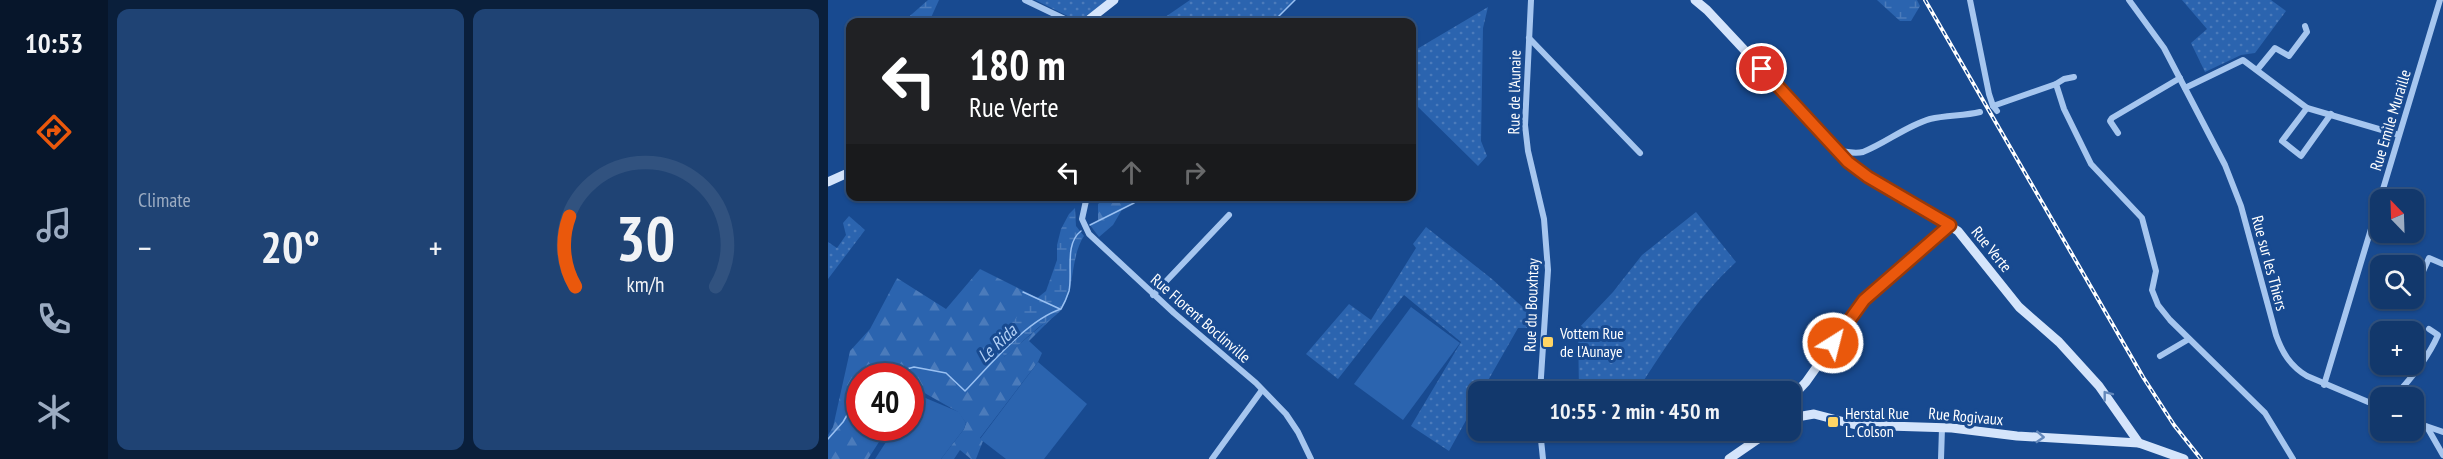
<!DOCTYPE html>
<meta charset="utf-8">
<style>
:root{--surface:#12386c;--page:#1f4374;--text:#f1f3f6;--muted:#9cacc2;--line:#31527f;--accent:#ea580c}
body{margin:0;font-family:"PT Sans Narrow",sans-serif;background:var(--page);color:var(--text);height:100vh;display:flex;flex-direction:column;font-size:22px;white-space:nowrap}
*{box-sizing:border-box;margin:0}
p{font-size:20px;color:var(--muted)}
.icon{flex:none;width:33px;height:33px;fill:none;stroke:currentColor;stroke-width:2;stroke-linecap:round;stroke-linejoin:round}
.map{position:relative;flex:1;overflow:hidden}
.side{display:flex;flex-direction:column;gap:9px;padding:9px;background:#0a1f3b;width:720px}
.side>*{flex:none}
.hud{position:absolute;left:18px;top:18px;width:570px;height:183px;border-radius:12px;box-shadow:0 2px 4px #0004,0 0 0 2px var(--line);background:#202124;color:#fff;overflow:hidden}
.needle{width:39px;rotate:337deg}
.fabs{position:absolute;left:1542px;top:189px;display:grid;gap:12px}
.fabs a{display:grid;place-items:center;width:54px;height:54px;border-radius:12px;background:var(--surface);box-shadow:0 2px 4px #0004,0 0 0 2px var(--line);font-size:30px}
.speed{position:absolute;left:18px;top:363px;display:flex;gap:12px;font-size:30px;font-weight:700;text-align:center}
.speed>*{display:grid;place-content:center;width:78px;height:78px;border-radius:50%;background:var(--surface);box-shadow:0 2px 4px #0004,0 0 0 2px var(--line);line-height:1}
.speed .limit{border:9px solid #d22;background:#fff;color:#111}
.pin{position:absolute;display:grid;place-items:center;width:51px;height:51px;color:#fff;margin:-26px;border:3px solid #fff;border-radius:50%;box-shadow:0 2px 6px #0007}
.me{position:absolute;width:66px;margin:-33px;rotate:36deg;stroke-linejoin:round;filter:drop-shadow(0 0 4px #0008)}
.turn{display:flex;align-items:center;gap:21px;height:126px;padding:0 24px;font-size:27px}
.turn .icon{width:78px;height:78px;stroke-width:2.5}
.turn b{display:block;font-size:42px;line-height:51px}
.lanes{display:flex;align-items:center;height:57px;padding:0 24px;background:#0003;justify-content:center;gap:30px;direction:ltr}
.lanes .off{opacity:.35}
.big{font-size:45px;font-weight:700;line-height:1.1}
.side .card{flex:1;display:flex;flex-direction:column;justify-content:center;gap:9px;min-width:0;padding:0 21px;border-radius:12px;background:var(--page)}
.side .dial{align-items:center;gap:0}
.dial svg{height:156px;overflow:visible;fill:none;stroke:var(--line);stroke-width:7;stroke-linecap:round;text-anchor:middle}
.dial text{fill:var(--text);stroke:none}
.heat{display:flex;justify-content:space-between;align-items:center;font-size:33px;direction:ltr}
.side .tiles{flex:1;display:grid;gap:9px;grid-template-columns:repeat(2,1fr)}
.trip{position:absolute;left:640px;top:381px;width:333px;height:60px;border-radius:12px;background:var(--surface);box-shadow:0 2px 4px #0004,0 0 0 2px var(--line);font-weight:700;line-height:60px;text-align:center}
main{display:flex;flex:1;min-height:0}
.dock{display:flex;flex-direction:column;width:108px;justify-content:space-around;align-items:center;background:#07162b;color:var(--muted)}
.dock .icon{width:42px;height:42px}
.dock .on{color:var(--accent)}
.dock b{font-size:27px;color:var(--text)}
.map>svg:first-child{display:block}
</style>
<main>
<nav class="dock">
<b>10:53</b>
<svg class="icon on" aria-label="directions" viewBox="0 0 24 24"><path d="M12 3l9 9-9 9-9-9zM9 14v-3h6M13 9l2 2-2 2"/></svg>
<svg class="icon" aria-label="music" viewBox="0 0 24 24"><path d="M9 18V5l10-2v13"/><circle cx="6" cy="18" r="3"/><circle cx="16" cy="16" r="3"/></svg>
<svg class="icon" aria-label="phone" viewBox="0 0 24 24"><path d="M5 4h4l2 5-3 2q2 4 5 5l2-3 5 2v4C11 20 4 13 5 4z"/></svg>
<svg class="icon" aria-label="climate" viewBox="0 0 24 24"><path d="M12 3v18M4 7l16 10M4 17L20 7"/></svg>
</nav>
<section class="side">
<div class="tiles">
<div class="card"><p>Climate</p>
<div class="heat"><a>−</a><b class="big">20°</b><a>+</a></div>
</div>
<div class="card dial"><svg viewBox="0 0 100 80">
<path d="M14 69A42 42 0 1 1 86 69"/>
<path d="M14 69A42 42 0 0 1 11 33" stroke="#ea580c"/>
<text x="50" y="56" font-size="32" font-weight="700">30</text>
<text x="50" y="72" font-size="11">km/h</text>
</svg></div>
</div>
</section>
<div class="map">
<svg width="1615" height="459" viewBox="0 0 1615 459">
<defs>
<pattern id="grass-dots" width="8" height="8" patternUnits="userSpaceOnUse" patternTransform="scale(1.5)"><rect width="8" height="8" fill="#2b64af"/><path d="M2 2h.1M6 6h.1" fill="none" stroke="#4b7bbb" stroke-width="1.8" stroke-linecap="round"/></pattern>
<pattern id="forest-firs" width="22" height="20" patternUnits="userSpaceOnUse" patternTransform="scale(1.5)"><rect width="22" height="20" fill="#2b64af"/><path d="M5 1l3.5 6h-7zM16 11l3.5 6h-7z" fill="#4b7bbb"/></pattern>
<pattern id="wetland-marsh" width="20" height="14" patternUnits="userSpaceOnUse" patternTransform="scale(1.5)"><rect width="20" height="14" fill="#2b64af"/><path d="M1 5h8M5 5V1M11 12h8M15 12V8" fill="none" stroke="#4b7bbb"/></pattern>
</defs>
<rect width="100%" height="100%" fill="#184a90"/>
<!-- grass -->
<g fill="url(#grass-dots)">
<path d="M207,0H282L250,21Z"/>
<path d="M362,0H467L445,22H330Z"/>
<path d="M1354,0H1443L1458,11L1427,53L1413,55L1377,72L1363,43L1379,29Z"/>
<path d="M660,7L655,28L653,141L659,156L650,166L584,101V52Z"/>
<path d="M868,212L908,262C867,300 839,345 809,391H751L750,329L785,292L814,255Z"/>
<path d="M21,216L37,230L0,279V242L9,248L18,235L15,223Z"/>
<path d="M598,227L664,279L700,312L702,328H690L654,391L651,392V397L621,451L583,426L633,342L576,295L510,379L478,354L521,304L543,320L588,248L585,244Z"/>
</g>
<!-- forest -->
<g fill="url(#forest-firs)">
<path d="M278,197H313L306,203L295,208L285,225L271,237L262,225L270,221V204Z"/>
<path d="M152,269L210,298L188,320L176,357L233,309L201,341L214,353L210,362L152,438L155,441L148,459H143L132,450L126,459H113L136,429L138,423L130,412L86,387L83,392L82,376H32V428H60L40,459H0V435L5,427L22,351L42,329L69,278L118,309Z"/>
</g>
<!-- wetland -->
<g fill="url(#wetland-marsh)">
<path d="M100,0H111L101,22H75Z"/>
<path d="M1049,0H1089L1092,6L1083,21H1072Z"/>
<path d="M247,208L248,226L256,236C242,257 247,292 233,310C227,317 218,322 211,327C199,337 188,348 176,357L171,337L198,307L218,291L229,260V245L233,229L241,214Z"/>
</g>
<!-- pitch -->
<g fill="#2b64af">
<path d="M583,307L632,343L575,420L526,384Z"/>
<path d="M210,362L259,404L216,459H178L152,439Z"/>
<path d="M88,394L131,412L138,423L136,429L113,459H47L67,428H82L83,402Z"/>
</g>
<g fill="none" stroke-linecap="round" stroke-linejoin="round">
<!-- stream -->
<g stroke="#99c0f2" stroke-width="1.5">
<path d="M445,22L467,0"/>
<path d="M262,225L306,203L313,196"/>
<path d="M195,292L232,309"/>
<path d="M53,376L86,367L118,373L137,391C162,365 199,320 233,309C236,304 239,297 241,291C245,273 236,244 253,231"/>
<path d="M0,439L15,422L32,393"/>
</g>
<!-- street -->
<g stroke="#a6c6ef" stroke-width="6">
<path d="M197,0L243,22"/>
<path d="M703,0L697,125L700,151L716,219L720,270L712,392"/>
<path d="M1142,0L1161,94L1165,106L1169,111"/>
<path d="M1301,0L1336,48L1397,165L1413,206L1448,335C1454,352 1462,366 1479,376L1552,407"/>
<path d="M701,38L812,153"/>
<path d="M1429,70L1447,48L1461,56L1479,32L1477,26"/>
<path d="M1228,84L1236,109L1263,164L1314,218L1328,271L1324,290L1330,305L1342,320L1437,413L1465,459"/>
<path d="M1357,88L1415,60L1479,108L1571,135"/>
<path d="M1165,106L1228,84L1236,79L1246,77"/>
<path d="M1479,108L1454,141L1473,156L1503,114"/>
<path d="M1290,133L1282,121L1284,118L1352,78"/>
<path d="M1012,151C1019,152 1027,154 1035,152C1058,143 1078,126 1102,119C1119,115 1136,116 1152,112"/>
<path d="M259,196L254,219L261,234L346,313L428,383L458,414L470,432L483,459"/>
<path d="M1594,280L1592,278L1601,258L1615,264"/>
<path d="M325,295L401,215"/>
<path d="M1332,356L1361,339"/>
<path d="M1496,385L1612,0"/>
<path d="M1565,398C1582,380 1600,358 1610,335L1601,329"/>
<path d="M1586,422L1615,432"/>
<path d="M1599,427L1615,455"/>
<path d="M712,430L715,459"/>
<path d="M384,459L434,390"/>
<path d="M1113,459L1114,428"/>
</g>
<!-- secondary -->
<g stroke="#d4e4fb" stroke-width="9">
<path d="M867,0L879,10L1020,161L1040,177L1130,231L1191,307L1231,342L1271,386L1311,443L1356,459"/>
<path d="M258,22L286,0"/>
<path d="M0,182L22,172"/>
<path d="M963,398L978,382L1036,300L1122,225"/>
<path d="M963,418L986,414L1028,425L1124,428L1189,436L1311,443"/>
<path d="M901,459L943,430"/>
</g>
<!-- rail casing -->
<g stroke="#fff" stroke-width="4">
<path id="rail" d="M1097,0L1315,377L1346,425L1373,459"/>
</g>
<!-- rail -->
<use href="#rail" stroke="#184a90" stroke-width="1.5" stroke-dasharray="4.5" stroke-linecap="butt"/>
</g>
<!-- one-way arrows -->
<defs><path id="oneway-chevron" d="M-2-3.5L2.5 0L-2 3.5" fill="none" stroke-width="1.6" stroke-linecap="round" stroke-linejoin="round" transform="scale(1.5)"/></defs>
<g stroke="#6388bb">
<use href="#oneway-chevron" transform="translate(1279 395) rotate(-128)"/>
<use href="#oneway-chevron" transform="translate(1212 437) rotate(3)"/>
</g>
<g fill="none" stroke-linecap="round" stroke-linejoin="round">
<!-- route casing -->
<g stroke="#983908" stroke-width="15">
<path id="route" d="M934,69L1020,162L1040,177L1122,225L1036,300L1005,343"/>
</g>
<!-- route -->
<use href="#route" stroke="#ea580c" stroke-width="10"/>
</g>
<!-- markers -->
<g fill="#ffd565" stroke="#184a90" stroke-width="2">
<rect x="714" y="336" width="12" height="12" rx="3"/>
<rect x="999" y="416" width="12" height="12" rx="3"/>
</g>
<g text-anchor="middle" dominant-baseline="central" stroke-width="6" stroke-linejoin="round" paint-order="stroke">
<!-- street labels -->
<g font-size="16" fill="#fff" stroke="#184a90">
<text transform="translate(686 92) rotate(-89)">Rue de l'Aunaie</text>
<text transform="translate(1562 120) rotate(-73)">Rue Emile Muraille</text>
<text transform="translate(1164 249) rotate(51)">Rue Verte</text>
<text transform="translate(1442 263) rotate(75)">Rue sur les Thiers</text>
<text transform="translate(703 305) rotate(-88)">Rue du Bouxhtay</text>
<text transform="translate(373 318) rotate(41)">Rue Florent Boclinville</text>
<text transform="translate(1138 416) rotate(5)">Rue Rogivaux</text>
</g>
<!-- poi labels -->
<g font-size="16" fill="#fff" stroke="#184a90" text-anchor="start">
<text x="732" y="333">Vottem Rue<tspan x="732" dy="18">de l'Aunaye</tspan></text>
<text x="1017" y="413">Herstal Rue<tspan x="1017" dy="18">L. Colson</tspan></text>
</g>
<!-- water labels -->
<g font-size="18" font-style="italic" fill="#b2d0f6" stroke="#184a90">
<text transform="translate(169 343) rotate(-43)">Le Rida</text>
</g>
</g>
</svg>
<div class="fabs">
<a><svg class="needle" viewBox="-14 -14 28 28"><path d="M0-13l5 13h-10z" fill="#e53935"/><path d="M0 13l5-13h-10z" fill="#9cacc2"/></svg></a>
<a><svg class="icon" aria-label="search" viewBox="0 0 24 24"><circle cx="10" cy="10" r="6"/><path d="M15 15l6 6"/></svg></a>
<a>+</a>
<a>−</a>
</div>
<div class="speed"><div class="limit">40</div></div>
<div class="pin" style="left:934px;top:69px;background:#d93025"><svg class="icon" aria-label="arrive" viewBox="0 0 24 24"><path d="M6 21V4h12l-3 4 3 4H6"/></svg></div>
<svg class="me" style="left:1005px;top:343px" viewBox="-20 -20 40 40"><circle r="17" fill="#ea580c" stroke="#fff" stroke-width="3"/><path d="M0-11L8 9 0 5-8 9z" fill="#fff"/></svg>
<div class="trip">10:55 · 2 min · 450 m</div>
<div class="hud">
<div class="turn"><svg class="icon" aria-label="left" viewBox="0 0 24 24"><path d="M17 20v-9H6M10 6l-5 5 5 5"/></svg><div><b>180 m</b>Rue Verte</div></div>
<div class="lanes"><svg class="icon" aria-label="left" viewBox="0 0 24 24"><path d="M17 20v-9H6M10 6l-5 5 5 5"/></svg><svg class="icon off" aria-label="ahead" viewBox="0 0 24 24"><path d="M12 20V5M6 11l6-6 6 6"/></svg><svg class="icon off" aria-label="right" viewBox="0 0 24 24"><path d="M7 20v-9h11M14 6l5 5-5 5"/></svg></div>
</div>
</div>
</main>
